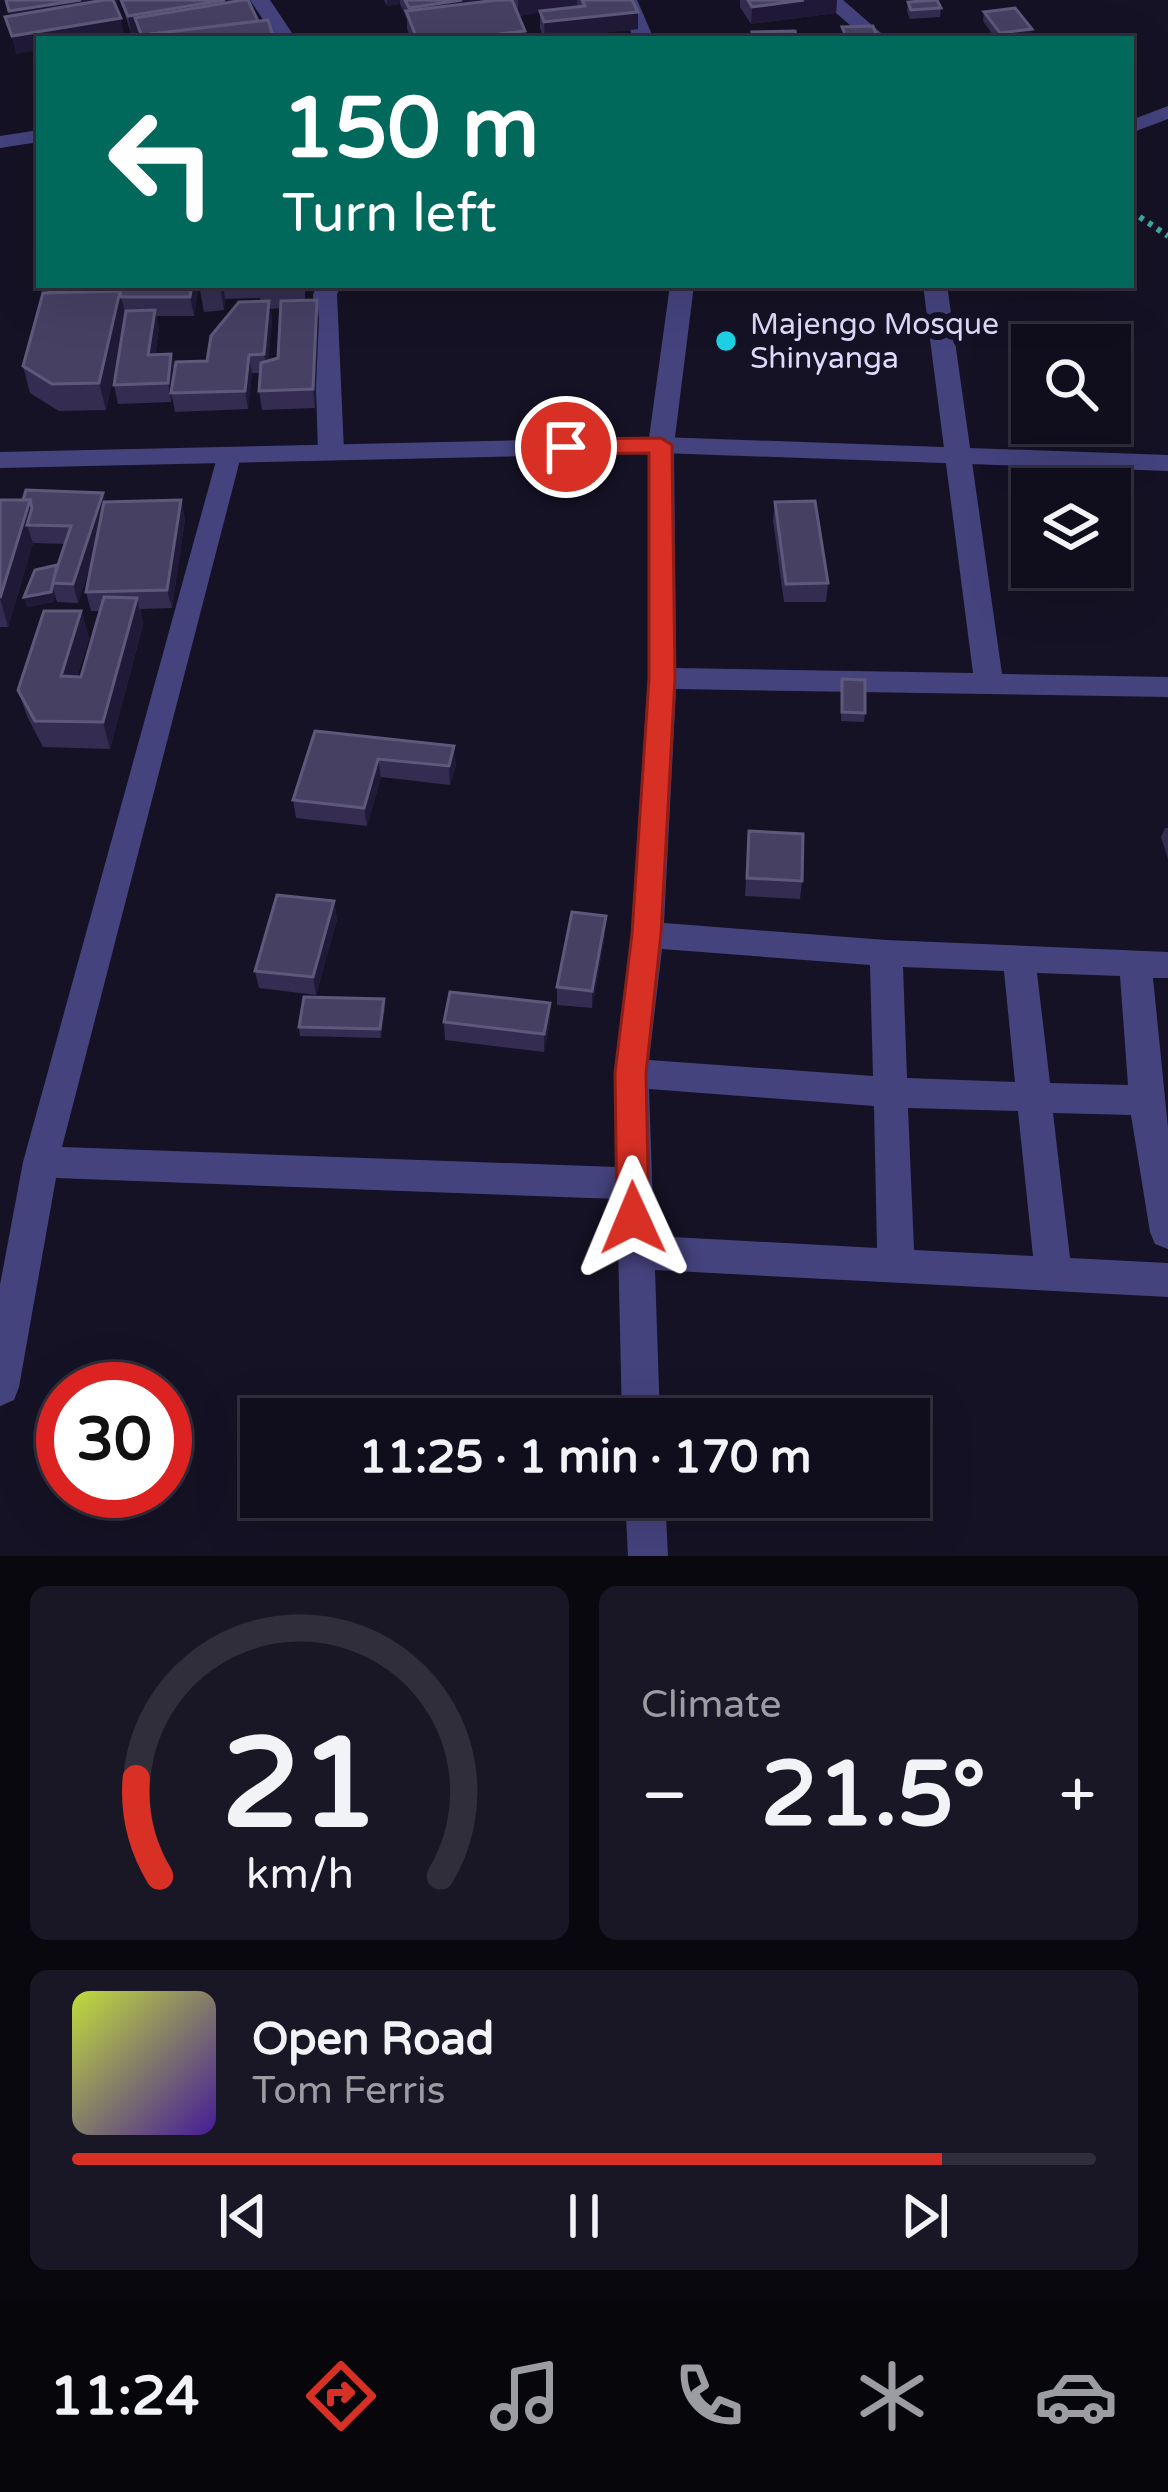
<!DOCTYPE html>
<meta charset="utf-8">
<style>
:root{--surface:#100e1c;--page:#191725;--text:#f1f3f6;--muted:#9c9ca3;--line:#302e3b;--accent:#d93025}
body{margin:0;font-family:"Varela Round",sans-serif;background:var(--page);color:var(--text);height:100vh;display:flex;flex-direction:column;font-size:45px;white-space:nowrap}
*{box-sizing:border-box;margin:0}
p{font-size:39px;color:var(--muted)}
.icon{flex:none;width:66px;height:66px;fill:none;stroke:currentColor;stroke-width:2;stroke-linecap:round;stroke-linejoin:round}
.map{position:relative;height:1556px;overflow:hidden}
.side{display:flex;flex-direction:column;gap:30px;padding:30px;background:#09080f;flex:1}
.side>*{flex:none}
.guide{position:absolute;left:36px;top:36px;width:1098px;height:252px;border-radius:0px;box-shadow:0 12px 48px #0002,0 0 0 3px var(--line);background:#00695c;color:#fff;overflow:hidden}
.fabs{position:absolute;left:1011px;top:324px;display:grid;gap:24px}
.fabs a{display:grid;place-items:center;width:120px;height:120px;border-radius:0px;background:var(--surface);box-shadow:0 12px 48px #0002,0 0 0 3px var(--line);font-size:60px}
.speed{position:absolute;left:36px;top:1362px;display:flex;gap:24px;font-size:60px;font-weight:700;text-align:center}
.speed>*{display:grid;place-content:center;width:156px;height:156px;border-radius:50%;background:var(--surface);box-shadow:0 12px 48px #0002,0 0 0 3px var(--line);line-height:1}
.speed .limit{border:18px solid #d22;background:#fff;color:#111}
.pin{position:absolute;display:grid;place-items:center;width:102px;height:102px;color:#fff;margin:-51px;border:6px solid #fff;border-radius:50%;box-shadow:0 3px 12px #0007}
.me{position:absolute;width:132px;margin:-66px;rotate:359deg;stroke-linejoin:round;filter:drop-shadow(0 0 9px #0008)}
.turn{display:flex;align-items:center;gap:42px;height:252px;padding:0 48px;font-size:54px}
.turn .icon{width:156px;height:156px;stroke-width:2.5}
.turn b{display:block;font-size:84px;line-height:102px}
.big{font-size:90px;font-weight:700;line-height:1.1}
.side .card{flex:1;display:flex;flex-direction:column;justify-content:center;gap:18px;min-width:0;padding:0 42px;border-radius:18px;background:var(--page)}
.side .dial{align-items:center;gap:0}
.dial svg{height:312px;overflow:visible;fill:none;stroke:var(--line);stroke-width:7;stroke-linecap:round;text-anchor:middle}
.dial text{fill:var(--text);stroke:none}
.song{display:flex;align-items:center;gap:36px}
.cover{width:144px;height:144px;border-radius:18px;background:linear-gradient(135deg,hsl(70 70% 55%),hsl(260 70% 35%))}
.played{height:12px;border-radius:6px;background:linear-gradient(90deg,var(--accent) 85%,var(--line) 85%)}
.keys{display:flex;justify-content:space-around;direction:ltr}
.heat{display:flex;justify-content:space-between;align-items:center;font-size:66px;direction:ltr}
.side .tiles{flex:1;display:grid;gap:30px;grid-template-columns:1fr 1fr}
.card:last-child{grid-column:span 2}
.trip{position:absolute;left:240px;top:1398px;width:690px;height:120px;border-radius:0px;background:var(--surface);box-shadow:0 12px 48px #0002,0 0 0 3px var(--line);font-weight:700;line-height:120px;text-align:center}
.dock{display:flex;height:192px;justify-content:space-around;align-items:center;background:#06060b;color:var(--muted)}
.dock .icon{width:84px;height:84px}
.dock .current{color:var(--accent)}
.dock b{font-size:54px;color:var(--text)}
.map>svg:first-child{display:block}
</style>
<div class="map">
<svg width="1168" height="1556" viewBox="0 0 1168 1556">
<rect width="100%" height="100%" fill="#151225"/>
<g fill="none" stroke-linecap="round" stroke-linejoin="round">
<!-- path -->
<path stroke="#3eaba4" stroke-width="6" stroke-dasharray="4.5 6" stroke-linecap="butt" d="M1131,211L1168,236"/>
<!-- minor -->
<g fill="#45437e" fill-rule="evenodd">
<path d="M250,0H270L296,39H276Z"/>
<path d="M617,0H637L654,39H634Z"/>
<path d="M821,0H843L888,39H866Z"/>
<path d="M1168,106V119L1131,133V120Z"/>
<path d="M39,130V142L0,148V136Z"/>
<path d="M318,285H342L337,294L344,451L331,459L318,451L313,294Z"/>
<path d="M670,285H694L674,445L676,668L973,673L923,285H947L1002,674L1168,677V697L676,689L664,923L886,940L1168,952V978H1153L1168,1128V1249L1155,1244L1150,1232L1131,1115L1053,1113L1070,1258L1168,1263V1297L655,1270L660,1419H622L617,1199L56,1178L19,1387L14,1400L0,1406V1285L23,1162L219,450L228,448L241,456L62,1147L616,1167L614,1073L631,935L648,678V445ZM662,949L870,965L873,1076L649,1060ZM903,967L1004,971L1015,1082L907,1078ZM1037,973L1120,976L1128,1085L1050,1083ZM649,1089L874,1106L877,1248L654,1236ZM908,1108L1018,1111L1033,1256L914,1250Z"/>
<path d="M625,1497H665L668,1556H628Z"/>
</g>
<!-- tertiary -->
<path fill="#45437e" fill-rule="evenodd" d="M661,437L1168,455V471L661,453L0,468V452Z"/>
</g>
<!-- wall -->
<g fill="#342d51" fill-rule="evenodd">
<path d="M120,0H250L258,21L274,39H140L138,32L131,33Z"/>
<path d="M384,0H632L638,12V29L544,39L540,28V12L519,16L525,31L526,39H411L407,29V19L400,4L387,6Z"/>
<path d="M740,0H837L836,13L751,24L740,7Z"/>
<path d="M908,2L941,8L940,17L910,19L907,11Z"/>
<path d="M984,12L1030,38L996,39L983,21Z"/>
<path d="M199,285H305V300L319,318L315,408L262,410L259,391L260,373H252L248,409L175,412L172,396L171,402L118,404L114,385L124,327L106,410L59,411L30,393L23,366L43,293L198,290L194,316H156L159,328L155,355L171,354L175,370L207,361L261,301L260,298L225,299L224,310L204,312ZM281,308L278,358L268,361L272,319L270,309Z"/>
<path d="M103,493L105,502L181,500L185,519L172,608L140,609L143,625L110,749L43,747L27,716L18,690L81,611L89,638L77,677H81L100,611H91L86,592L93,557L78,603L57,602L55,595L53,602L27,607L24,597L57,565L65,544L33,543L8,627H0V500H23Z"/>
<path d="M775,502L828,583L826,602H784L773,520Z"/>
<path d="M842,679L865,713L864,722L841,721Z"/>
<path d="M315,731L456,765L450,785L381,777L367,826L296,818L293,800Z"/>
<path d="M1165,828H1168V859L1161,837Z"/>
<path d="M749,831L802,881L800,899L745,896Z"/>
<path d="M334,901L337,919L316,995L259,988L255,971Z"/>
<path d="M605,934L592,1008L557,1005V987Z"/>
<path d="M550,1003V1021L544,1052L445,1040L444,1022Z"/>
<path d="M385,1008L381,1038L300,1036L299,1027Z"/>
</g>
<!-- shaded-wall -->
<g fill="#201a38">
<path d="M81,0H117L119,12L13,29L9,11Z"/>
<path d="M225,0H250L252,13L135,18L138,32L131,33L128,16Z"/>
<path d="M387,0H400V4L387,6Z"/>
<path d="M462,0H505L409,20V8Z"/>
<path d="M518,0H577V6L518,16Z"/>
<path d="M804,0H837L836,13L751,24L752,7Z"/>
<path d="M638,12V29L545,39L544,22Z"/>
<path d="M121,18L124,35L103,39H39V50L16,54L12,36Z"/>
<path d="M1032,29L1030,38L999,39L1000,33Z"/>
<path d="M525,31L526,39H459Z"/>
<path d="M192,285H197L198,290L194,316L190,297Z"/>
<path d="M220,285H223L225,299L224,310Z"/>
<path d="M120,291L126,318L106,410L99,383Z"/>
<path d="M317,300L319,318L315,408L313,389Z"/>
<path d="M269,301L272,319L267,373L264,354Z"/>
<path d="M155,310L159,328L152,374L148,355Z"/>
<path d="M171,354L175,373L171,402L168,383Z"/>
<path d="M249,355L252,373L248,409L245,391Z"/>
<path d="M103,493L108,511L78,603L73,584Z"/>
<path d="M30,500L37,525H27L33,543L8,627L0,598Z"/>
<path d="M181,500L185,519L172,608L167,590Z"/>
<path d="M52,585L55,595L53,602L27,607L24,597Z"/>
<path d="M137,598L143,625L110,749L103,722Z"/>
<path d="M81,611L89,638L69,703L61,676Z"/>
<path d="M454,746L456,765L450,785L449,766Z"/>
<path d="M378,759L381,777L367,826L364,808Z"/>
<path d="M334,901L337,919L316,995L313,977Z"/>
<path d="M606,916L605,934L592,1008V991Z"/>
<path d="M384,999L385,1008L381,1038L380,1029Z"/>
<path d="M550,1003V1021L544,1052V1034Z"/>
</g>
<!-- building -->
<g fill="#464063" stroke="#5e587b" stroke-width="3">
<path d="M6,0H81L9,11Z"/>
<path d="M104,0H113L121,18L12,36L5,17Z"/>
<path d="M121,0H225L128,16Z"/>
<path d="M243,0H248L258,21L151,34L152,38L143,39L135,18Z"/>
<path d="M405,0H462L409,8Z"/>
<path d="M498,0H512L525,31L459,39H417L406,11Z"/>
<path d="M582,0H632L638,12L544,22L540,11L585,6Z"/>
<path d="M748,0H804L752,7Z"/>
<path d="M937,0L941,8L911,10L908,2Z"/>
<path d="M1015,8L1032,29L1000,33L984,12Z"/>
<path d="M268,20L274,39H152L151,34Z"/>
<path d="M873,26L878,39H847L842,27Z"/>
<path d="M795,31L797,39H754L752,32Z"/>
<path d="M50,285H192L190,297H121L120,291L49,293Z"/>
<path d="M120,291L99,383L52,384L23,366L43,293Z"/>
<path d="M317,300L313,389L259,391L261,363L278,358L281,301Z"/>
<path d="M269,301L264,354L249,355L245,391L171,393L176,362L207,361L211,336L239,302Z"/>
<path d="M155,310L148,355L171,354L168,383L114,385L126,311Z"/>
<path d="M26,490L103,493L73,584L52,583L71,526L27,525L32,508L30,500H23Z"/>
<path d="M0,500H30L0,598Z"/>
<path d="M181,500L167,590L86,592L104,502Z"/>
<path d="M815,501L828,583L786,584L775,502Z"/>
<path d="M57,565L51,592L24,597L35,570Z"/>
<path d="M104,597L137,598L103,722L35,721L18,690L44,611H81L61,676L81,677Z"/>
<path d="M842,679L865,680V713L842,712Z"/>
<path d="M315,731L454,746L449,766L378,759L364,808L293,800Z"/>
<path d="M749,831L803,834L802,881L747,878Z"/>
<path d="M277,895L334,901L313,977L255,971Z"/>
<path d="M572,912L606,916L592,991L557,987Z"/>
<path d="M450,992L550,1003L544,1034L444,1022Z"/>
<path d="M304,997L384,999L380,1029L299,1027Z"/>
</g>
<!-- route -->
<path fill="#d93025" stroke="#8d1f18" stroke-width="3" d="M661,438L672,445L675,679L661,934L646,1073L649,1218L645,1229L633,1233L621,1229L617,1218L615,1073L632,934L649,679V453L566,454L555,447L566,439Z"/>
<!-- markers -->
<circle fill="#1dd1e4" stroke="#151225" stroke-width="4.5" cx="726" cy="341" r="12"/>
<g text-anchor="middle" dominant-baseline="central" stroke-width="12" stroke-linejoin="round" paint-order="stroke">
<!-- far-poi labels -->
<g font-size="30" fill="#dedafb" stroke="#151225" text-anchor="start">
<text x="750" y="324">Majengo Mosque<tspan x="750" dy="34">Shinyanga</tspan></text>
</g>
</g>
</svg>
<div class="fabs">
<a><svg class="icon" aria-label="search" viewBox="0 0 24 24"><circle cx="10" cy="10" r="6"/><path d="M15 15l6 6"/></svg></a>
<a><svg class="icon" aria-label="layers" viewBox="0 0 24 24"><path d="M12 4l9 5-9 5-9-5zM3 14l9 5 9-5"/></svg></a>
</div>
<div class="speed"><div class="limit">30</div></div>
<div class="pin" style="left:566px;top:447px;background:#d93025"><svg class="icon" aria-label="arrive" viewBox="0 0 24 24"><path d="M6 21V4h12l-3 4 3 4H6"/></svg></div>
<svg class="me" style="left:633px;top:1218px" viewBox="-20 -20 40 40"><path d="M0-17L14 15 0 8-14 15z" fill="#d93025" stroke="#fff" stroke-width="4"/></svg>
<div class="trip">11:25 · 1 min · 170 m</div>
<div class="guide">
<div class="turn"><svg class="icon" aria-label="left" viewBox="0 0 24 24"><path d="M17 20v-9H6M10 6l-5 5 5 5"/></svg><div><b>150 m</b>Turn left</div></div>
</div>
</div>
<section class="side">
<div class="tiles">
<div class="card dial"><svg viewBox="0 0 100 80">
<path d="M14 69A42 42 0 1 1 86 69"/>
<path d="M14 69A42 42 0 0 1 8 44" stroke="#d93025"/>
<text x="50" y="56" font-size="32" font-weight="700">21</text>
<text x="50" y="72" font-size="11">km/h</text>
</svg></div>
<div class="card"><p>Climate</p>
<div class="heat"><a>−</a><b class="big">21.5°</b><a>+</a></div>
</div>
<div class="card">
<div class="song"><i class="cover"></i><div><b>Open Road</b><p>Tom Ferris</p></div></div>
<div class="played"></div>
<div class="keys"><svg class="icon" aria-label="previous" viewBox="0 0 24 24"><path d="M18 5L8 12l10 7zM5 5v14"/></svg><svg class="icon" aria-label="pause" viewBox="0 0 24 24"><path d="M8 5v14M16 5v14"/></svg><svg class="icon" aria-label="next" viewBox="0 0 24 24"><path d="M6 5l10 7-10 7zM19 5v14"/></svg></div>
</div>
</div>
</section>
<nav class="dock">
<b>11:24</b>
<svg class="icon current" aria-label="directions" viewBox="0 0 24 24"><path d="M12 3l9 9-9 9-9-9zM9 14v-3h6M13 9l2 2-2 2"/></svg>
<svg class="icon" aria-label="music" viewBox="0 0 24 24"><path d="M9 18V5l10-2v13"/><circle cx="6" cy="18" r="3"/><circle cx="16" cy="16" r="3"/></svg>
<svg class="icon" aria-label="phone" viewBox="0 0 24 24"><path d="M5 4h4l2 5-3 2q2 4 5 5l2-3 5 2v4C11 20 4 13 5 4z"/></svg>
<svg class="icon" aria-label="climate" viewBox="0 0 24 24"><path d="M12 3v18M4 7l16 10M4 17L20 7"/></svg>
<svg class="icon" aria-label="car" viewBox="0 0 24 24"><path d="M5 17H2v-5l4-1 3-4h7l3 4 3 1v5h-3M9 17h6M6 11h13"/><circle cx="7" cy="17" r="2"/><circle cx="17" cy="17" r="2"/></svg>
</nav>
